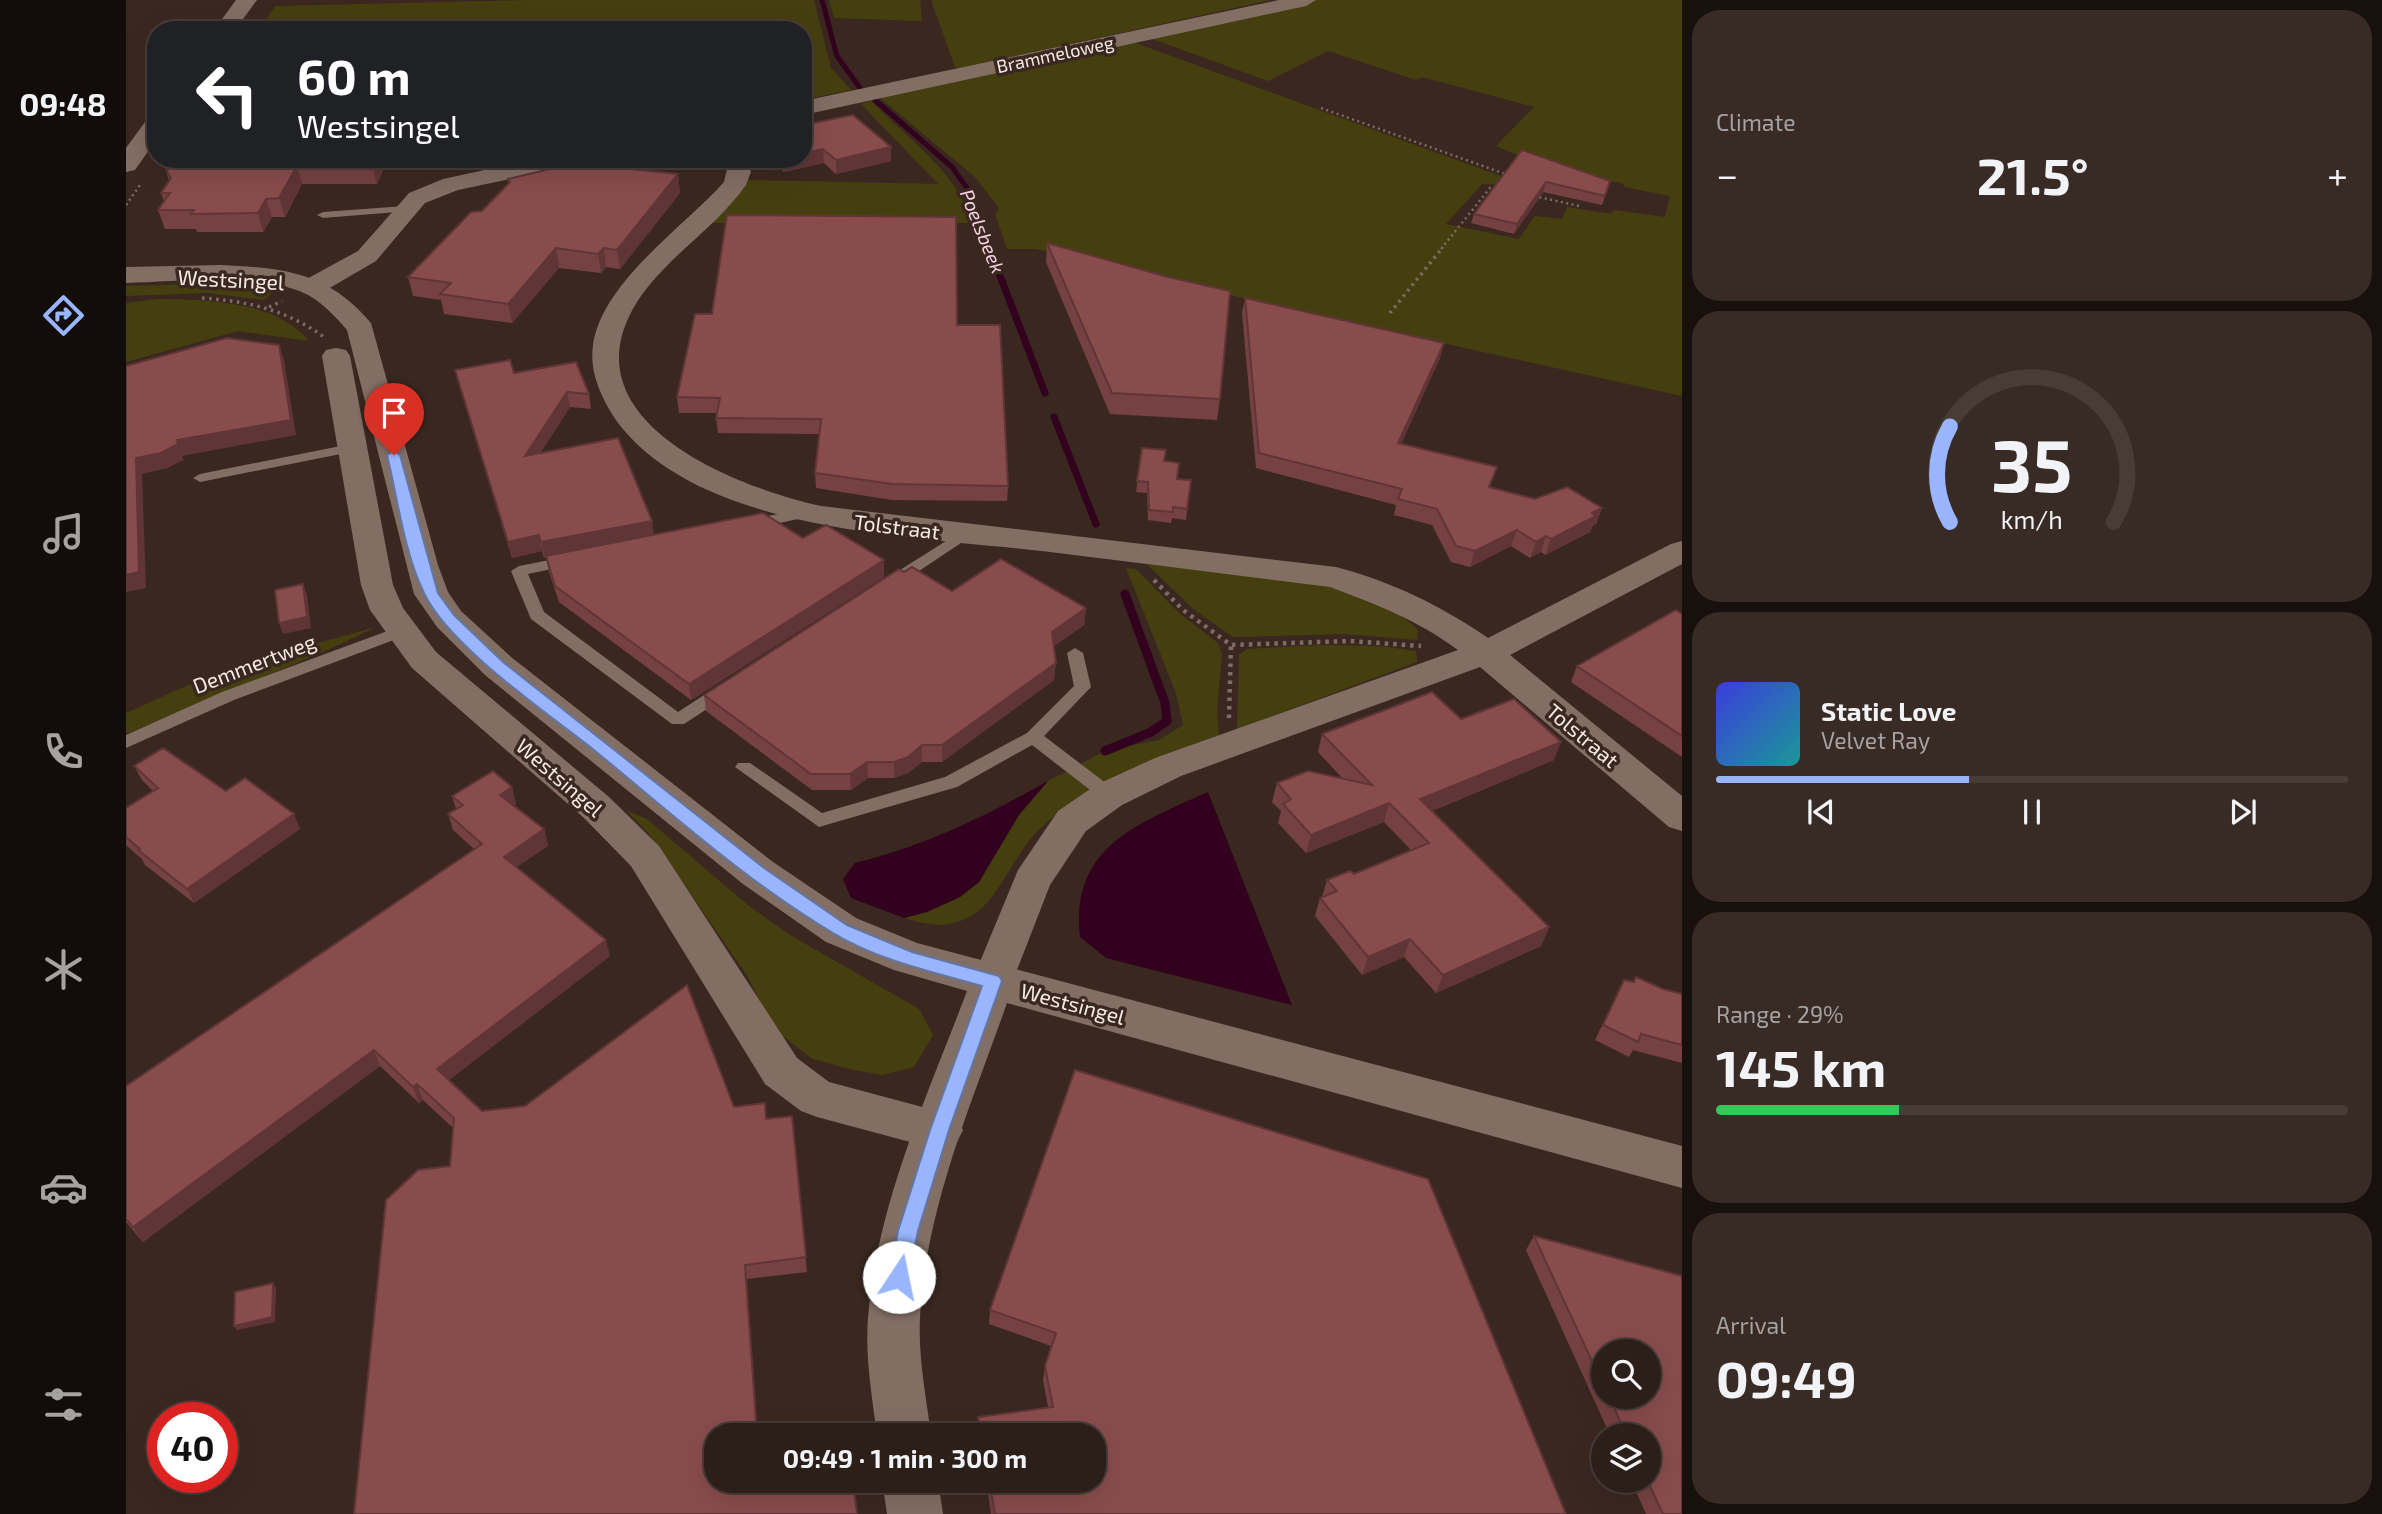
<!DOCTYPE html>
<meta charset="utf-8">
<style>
:root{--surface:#2c1e18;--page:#382b25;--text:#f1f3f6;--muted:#a6a2a2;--line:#483c37;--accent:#98b5fd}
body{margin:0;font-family:"Exo 2",sans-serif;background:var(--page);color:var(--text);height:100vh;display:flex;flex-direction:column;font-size:26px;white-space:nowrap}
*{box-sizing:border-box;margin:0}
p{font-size:23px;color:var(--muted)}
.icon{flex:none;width:38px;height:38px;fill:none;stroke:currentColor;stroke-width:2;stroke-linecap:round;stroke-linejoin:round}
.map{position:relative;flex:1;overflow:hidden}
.sheet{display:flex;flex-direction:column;gap:10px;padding:10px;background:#18100d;width:700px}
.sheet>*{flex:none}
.top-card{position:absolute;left:21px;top:21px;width:665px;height:147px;border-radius:28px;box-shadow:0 7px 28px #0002,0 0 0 2px var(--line);background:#202124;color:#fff;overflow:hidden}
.fabs{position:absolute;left:1465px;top:1339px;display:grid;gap:14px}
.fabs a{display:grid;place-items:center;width:70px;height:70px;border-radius:50%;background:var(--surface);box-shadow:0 7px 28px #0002,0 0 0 2px var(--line);font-size:35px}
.speed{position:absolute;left:21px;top:1402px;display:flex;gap:14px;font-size:35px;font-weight:700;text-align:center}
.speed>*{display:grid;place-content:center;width:91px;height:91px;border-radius:50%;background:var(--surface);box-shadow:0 7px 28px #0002,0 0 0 2px var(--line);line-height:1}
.speed .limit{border:10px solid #d22;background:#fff;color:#111}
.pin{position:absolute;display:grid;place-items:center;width:60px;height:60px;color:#fff;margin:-72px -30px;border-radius:50% 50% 50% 0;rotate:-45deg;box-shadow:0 0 7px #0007}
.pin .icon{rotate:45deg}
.me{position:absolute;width:77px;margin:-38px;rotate:11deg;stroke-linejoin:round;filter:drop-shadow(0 0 5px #0008)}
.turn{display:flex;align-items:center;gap:24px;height:147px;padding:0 35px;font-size:32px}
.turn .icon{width:91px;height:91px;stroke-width:2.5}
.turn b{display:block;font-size:49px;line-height:60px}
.big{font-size:52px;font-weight:700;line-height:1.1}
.sheet .card{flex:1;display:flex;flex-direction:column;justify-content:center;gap:10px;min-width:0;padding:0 24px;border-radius:28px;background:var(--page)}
.sheet .dial{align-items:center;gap:0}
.dial svg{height:182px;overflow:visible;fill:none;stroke:var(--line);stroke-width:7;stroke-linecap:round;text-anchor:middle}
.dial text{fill:var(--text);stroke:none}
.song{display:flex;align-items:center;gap:21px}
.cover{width:84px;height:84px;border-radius:10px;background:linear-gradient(135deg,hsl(240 70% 55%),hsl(180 70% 35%))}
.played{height:7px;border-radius:4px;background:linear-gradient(90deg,var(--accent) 40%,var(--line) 40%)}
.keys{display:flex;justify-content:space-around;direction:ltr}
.heat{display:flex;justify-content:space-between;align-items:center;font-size:38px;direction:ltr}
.charge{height:10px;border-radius:5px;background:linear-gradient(90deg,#34c759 29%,var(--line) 0)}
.trip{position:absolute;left:578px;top:1423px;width:402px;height:70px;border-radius:28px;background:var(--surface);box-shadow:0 7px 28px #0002,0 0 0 2px var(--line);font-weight:700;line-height:70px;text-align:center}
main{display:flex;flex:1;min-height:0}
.dock{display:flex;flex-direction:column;width:126px;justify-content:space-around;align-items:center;background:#120c0a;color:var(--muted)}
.dock .icon{width:49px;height:49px}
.dock .selected{color:var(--accent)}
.dock b{font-size:32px;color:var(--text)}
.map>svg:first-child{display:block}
</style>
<main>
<nav class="dock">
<b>09:48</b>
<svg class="icon selected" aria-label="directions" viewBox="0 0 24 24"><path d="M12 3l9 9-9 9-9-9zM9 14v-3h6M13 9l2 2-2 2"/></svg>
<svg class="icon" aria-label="music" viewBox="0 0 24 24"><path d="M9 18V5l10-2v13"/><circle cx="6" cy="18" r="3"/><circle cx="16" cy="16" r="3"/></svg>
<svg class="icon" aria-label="phone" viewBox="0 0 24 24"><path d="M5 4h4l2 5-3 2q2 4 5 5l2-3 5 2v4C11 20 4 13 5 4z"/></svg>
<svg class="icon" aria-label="climate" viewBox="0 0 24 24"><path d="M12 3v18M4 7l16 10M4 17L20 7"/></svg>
<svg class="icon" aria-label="car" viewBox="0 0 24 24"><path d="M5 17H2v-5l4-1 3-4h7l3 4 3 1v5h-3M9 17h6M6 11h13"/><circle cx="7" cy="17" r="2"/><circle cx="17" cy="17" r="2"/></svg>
<svg class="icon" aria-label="filters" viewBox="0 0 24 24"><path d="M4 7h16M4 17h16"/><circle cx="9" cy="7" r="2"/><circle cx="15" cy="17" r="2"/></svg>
</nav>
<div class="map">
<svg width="1556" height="1514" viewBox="0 0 1556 1514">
<rect width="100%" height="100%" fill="#3a2820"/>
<!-- green -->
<g fill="#453f10">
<path d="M407,0H688L705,68L725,90L677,100V30H134L149,6Z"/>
<path d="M703,0H794L796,21L708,18Z"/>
<path d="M805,0H1145L834,68L829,67Z"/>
<path d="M1189,0H1556V396L1154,307L910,249H881L869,214L873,208L849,177L754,98L1007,42L1399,185L1356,184L1320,224L1393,239L1409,216L1436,219L1441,207L1485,214L1488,210L1539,217L1544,196L1499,187L1496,183L1432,173L1442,166L1409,154L1394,156L1370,146L1408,107L1296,77L1290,80L1202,51L1142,81L1024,38Z"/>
<path d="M745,101C782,139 830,171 847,223H587L619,186L621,180L812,184L735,104Z"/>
<path d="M71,284L147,292L138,300L81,293L0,296V286Z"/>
<path d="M32,299C80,300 149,300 183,341L112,331L0,362V303Z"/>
<path d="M1021,564C1097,573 1238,573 1292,630L1291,640L1219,634L1107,637L1066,608Z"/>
<path d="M1000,568L1010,569L1053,613L1092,643L1096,654L1091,710L1093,735C1025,761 957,782 907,836C887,858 870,903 845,916C822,929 802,925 778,918L801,912L834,897L853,882L893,815L922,781L979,751L1033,740L1057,725L1050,693Z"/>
<path d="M250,627L204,649L0,734V713L98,669Z"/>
<path d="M1193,645L1254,646L1290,651L1291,662L1111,729L1113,655L1121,649Z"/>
<path d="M500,810L521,819L623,906L664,935L793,1009L807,1035L788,1067L756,1075L723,1069L685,1058L648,1029L622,977L524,835Z"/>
</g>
<!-- water -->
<g fill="#31011d">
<path d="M922,781L893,815L853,882L834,897L801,912L778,918L725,898L717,879L729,863C801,845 858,817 922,781Z"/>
<path d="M1082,792L1166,1005L980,958L954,937C944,846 1013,823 1082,792Z"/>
</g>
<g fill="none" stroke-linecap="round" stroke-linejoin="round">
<!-- stream-far2 -->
<g stroke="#31011d" stroke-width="5">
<path d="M696,0L711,56L734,88"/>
<path d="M749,100L826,167L841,188L864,249"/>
</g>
<!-- stream-far1 -->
<g stroke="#31011d" stroke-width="7">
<path d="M863,247L919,393"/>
<path d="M928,417L970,524"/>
</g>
<!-- stream -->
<path stroke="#31011d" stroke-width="9" d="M979,751L1025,732L1041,721L1039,703L999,594"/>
<!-- path-far2 -->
<g stroke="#7c6c64" stroke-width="2.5" stroke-dasharray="2 3.5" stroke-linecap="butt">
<path d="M1195,108L1382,175"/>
<path d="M1408,196L1453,206"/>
<path d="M0,205L14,185"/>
<path d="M1315,249L1364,188L1372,189"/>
</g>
<!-- path-far1 -->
<g stroke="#7c6c64" stroke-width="3.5" stroke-dasharray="2.5 4.5" stroke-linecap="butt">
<path d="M76,298C121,301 161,310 198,337"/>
<path d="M143,307L156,301"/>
<path d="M1264,313L1317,247"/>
</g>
<!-- path -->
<g stroke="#7c6c64" stroke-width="4.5" stroke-dasharray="3.5 5" stroke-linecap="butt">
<path d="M1028,580L1057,610L1105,645L1224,641L1295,646"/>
<path d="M1103,718L1105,645"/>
</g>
<!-- lane -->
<g fill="#836e64" fill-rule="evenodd">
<path d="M279,206L285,209L283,211L197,218L191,215L197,212Z"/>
<path d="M225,444L230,445V451L74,482L67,478L74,474Z"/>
<path d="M681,509L688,513L686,516L625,529L618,524L625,519Z"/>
<path d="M839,529L847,534L844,537L775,583H763L761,580L763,577Z"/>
<path d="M444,556L449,558L452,561L449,564L402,574L418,612L552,712L592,686H604L606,690L604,694L558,724H546L405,619L385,571L393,566Z"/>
<path d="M275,626L283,631L281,635L108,700L0,748V735L96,692Z"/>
<path d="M949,648L957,653L965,687L918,736L989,790L992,795L989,800H977L906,745L831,787L693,827L609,767L612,763H624L696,813L819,777L901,733L948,686L941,653Z"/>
</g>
<!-- street -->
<g fill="#836e64" fill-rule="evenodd">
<path d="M1153,0H1190L1180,6L677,115V101Z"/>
<path d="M410,159H456L445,166L332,190L299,203L250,261L195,293H177L173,287L177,281L232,251L283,193L317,179Z"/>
<path d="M598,159H621L625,172L620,185C589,229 540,257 511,302C437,420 609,487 695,506L1210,567C1264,581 1316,606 1362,638L1545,544L1556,541V564L1384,655L1556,796V831L1543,827L1354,667L1055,776L996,805L960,831L924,885L882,993L867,998L852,993L846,981L892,870L932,811L970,785L1029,758L1332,650C1293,621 1250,604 1204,587C1108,575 1012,563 916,551C788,536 576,533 492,423C476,400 463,373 467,345C476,282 558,227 598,182L601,169Z"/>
<path d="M210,348L220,350L224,356L267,585L277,608L310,652L483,797L533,846L671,1058L703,1082L830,1116L837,1130L830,1144L814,1150L691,1117L675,1111L639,1084L505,866L457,817L286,668L244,610L235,585L196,356L200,350Z"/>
</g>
<!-- secondary -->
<g fill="#836e64" fill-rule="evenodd">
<path d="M110,0H131L109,30H88Z"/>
<path d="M30,116V140L9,170L0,172V148L22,118Z"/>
<path d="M95,265C158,268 202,272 245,323L312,565L322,592L335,611L385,657L647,862L730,918L791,943L1556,1146V1188L881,1003C845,1105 800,1208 794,1317C792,1357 800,1396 805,1435H751C746,1396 739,1357 742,1318C751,1204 801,1097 841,991L768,970L700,942L617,884L359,675L311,627L288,594L221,330C209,316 194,300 176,292C127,272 53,282 0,283V267Z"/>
<path d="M756,1480H812L817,1514H761Z"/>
</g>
</g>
<!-- wall -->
<g fill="#764142" fill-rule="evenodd">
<path d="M727,115L765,147V161L710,174L698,163L658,172L645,159H677Z"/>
<path d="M1396,150L1484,181L1476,205L1417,192L1388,234L1345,223L1348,214Z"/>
<path d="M262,159L251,184H176L159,217H146L137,232H71L70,229H39L32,210L38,201L35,193L43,181L40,170L56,162Z"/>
<path d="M508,169L552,174L554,193L494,269L480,267L475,273L433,268L386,323L318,314L315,300L287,296L282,277L356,211L382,184V179Z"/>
<path d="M921,243L1094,399L1091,420L984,414L920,262Z"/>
<path d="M1119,298L1318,343L1314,358L1275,444L1364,488L1409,499L1476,508L1470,524L1467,525L1464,532L1419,555L1415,552L1404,558L1385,546L1344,567L1325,562L1306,525L1268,515L1270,505L1130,468L1116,313Z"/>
<path d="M831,325L882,486L881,501L766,500L690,488L689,473L693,434L592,433L590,418L591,413H553L551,397Z"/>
<path d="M329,370L388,373L463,394L465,409L444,407L414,453L528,535L677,538L758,560V577L565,700L433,602L423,572L420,558H418L416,551L386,558L333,385Z"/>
<path d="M1016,448L1038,461L1051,479L1065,480L1060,520L1046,518L1045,523L1022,520L1021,493L1010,492Z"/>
<path d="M778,572L826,591L960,608L958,625L928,646V680L816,762H796L782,773L768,778H742L725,790H686L580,711L578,695Z"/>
<path d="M1556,614V757L1445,682L1451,666Z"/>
<path d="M1335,719L1428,760L1306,811L1423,927L1415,946L1310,993L1278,957L1236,975L1189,916L1194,898L1196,897L1201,880L1228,874L1285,850L1258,822L1180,853L1152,823L1155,811L1146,802L1151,783L1217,779L1192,752L1196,734Z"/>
<path d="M8,766L100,791L174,829L68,903L19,865L16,859L0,845V808L27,791L16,780Z"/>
<path d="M386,787L390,804L387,806L418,829L422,846L390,867L484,956L323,1080L356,1111L608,1107L640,1119L666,1116L681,1272L621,1279L228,1514L324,1166L327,1128L297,1100L293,1103L254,1066L17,1242L0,1222V1086L348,849L327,830L322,814L330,809L326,796Z"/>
<path d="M1510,977L1537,989L1556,994V1063L1507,1050L1503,1057L1469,1040L1498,980L1507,982Z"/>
<path d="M1408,1236L1556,1276V1514H1520L1505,1480H1522V1435H1484L1400,1250ZM1477,1351H1522V1396H1477Z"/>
<path d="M864,1310L1440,1514H865L860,1480H968V1435H852V1417L922,1407L917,1380L919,1366L925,1346L863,1324Z"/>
</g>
<!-- shaded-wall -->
<g fill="#603536">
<path d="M765,147V161L710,174V160Z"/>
<path d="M697,149L698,163L658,172L657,159H677V153Z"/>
<path d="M249,159H262L251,184L246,166Z"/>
<path d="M171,166L176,184L159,217L153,198Z"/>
<path d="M552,174L554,193L494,269L491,250Z"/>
<path d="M1420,182L1417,192L1388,234L1391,224Z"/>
<path d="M140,199L146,217L137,232L132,213Z"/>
<path d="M430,248L433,268L386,323L382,304Z"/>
<path d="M478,248L480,267L475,273L472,254Z"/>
<path d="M1318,343L1314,358L1268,459L1272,443Z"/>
<path d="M153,345L158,360L170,435L56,456L58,460L41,468L16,474L20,588L0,592V575L10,458L51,440Z"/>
<path d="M441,392L444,407L402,472L399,456Z"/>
<path d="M1476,508L1470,524L1467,525L1464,532L1419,555L1425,539Z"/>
<path d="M526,521L528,537L418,558L415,542Z"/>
<path d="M1391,530L1385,546L1344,567L1349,551Z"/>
<path d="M413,535L416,551L386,558L382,542Z"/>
<path d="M1420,536L1415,552L1404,558L1410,542Z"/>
<path d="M758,560V577L565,700L563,684Z"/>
<path d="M177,584L181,595L185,628L157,634L153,623Z"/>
<path d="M960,608L958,625L925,648L926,632Z"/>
<path d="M930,663L928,680L816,762V745Z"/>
<path d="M1435,742L1428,760L1288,818L1294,799Z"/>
<path d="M796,745V762L782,773L768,778V762Z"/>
<path d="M741,762L742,778L725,790L724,774Z"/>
<path d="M386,787L390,804L378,812L374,795Z"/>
<path d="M1263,803L1258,822L1180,853L1185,835Z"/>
<path d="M168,814L174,829L68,903L61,889Z"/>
<path d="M418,829L422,846L382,873L378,857Z"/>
<path d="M1423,927L1415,946L1310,993L1317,975Z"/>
<path d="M1284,939L1278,957L1236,975L1242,957Z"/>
<path d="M480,940L484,956L317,1084L311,1069Z"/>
<path d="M248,1050L254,1066L17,1242L7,1227Z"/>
<path d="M291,1084L297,1100L293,1103L287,1087Z"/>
<path d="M619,1265L621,1279L632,1435H631Z"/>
<path d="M147,1283L150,1288L149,1322L111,1330L108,1326Z"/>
</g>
<!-- building -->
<g fill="#894c4d" stroke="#603536" stroke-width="2">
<path d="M727,115L765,147L710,160L697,149L677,153V125Z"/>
<path d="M1396,150L1484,181L1479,196L1420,182L1391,224L1348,214Z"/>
<path d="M59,159H249L246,166H171L153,198L140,199L132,213L65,214L68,210H32L44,193H35L45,178L40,170L56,162Z"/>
<path d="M466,159L508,164L504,169L552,174L491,250L478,248L472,254L430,248L382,304L314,294L325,283L282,277L345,212L356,211L384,182L382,179Z"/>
<path d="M601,215L830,217L831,325H874L882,486L766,484L689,473L695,419L590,418L594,398L551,397L569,314H586Z"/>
<path d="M921,243L1042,277L1104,291L1094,399L986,393Z"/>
<path d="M1119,298L1318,343L1272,443L1371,467L1363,487L1409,499L1441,487L1476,508L1466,513L1470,516L1425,539L1420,536L1410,542L1391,530L1349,551L1330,546L1311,509L1272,499L1276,489L1133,453Z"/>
<path d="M101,338L153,345L165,420L51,440L52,444L35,453L10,458L13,572L0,575V366Z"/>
<path d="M384,360L388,373L450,362L463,394L441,392L399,456L492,438L526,521L415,542L413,535L382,542L329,370Z"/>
<path d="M1016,448L1040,450L1038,461L1053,463L1051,479L1065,480L1061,509L1047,507V512L1023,510L1022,482L1011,481Z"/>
<path d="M637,513L677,538L700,525L758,560L563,684L429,586L420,556Z"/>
<path d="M875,559L960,608L926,632L930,663L816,745H796L782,757L768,762H741L724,774H685L578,695L773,569L778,572L786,567L826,591Z"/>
<path d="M177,584L181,617L153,623L149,590Z"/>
<path d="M1550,610L1556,614V736L1451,666Z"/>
<path d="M1306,692L1335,719L1388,699L1435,742L1294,799L1423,927L1317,975L1284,939L1242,957L1194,898L1211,891L1201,880L1224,871L1228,874L1303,843L1263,803L1185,835L1157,804L1165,799L1151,783L1182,771L1246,785L1196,734Z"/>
<path d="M37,748L100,791L119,778L168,814L61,889L12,850L14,849L0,837V808L32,788L8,766Z"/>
<path d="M367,771L386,787L374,795L418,829L378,857L480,940L311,1069L356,1111L399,1106L561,985L608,1107L639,1103L640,1119L666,1116L680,1257L619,1265L631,1435H590V1480H727L731,1514H227H228L260,1200L292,1170L324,1166L328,1118L291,1084L287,1087L248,1050L7,1227L0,1219V1086L356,844L322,814L337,805L326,796Z"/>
<path d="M1510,977L1537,989L1556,994V1045L1515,1034L1512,1042L1477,1025L1498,980L1508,982Z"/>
<path d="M949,1070L1302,1179L1440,1514H869L863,1480H968V1435H855L852,1417L927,1407L919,1366L930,1333L864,1310Z"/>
<path d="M1408,1236L1556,1276V1514H1537L1521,1480H1522V1435H1500L1483,1396H1522V1351H1477V1385Z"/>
<path d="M147,1283L146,1317L108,1326L109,1292Z"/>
</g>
<!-- route -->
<path fill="#98b5fd" stroke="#6376a4" stroke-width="2" d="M268,451L274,455L312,593L328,615L377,662L638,868L721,925L786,952L873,976L876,981L823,1130L792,1231L781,1284L773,1286L766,1284L763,1277L772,1231L804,1130L856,986C807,972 751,960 707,933C621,882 545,813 468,750C421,713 322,645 298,593C278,552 272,500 261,455Z"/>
<g text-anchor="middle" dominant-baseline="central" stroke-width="7" stroke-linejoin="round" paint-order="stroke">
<!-- far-street labels -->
<g font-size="18" fill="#f6eae4" stroke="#3a2820">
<text transform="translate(929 54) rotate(-12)">Brammeloweg</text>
</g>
<!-- far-water labels -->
<g font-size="19" font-style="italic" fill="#f8d3e3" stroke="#3a2820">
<text transform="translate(857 231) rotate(68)">Poelsbeek</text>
</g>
<!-- street labels -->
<g font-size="21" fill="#f6eae4" stroke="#3a2820">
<text transform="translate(105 279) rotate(3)">Westsingel</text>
<text transform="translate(771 526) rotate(7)">Tolstraat</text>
<text transform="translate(128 663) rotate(-21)">Demmertweg</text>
<text transform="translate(1457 735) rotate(40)">Tolstraat</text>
<text transform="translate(434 777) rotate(41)">Westsingel</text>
<text transform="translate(947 1003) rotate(15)">Westsingel</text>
</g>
</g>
</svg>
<div class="fabs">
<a><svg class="icon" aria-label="search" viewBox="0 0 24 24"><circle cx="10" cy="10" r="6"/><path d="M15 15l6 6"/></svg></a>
<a><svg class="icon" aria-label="layers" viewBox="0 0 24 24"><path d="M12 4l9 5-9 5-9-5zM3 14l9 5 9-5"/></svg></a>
</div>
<div class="speed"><div class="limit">40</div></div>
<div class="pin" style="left:268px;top:455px;background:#d93025"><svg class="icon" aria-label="arrive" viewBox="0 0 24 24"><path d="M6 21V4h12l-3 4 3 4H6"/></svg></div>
<svg class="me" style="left:773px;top:1277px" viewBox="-20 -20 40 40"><circle r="19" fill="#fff"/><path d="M0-13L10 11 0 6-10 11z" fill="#98b5fd"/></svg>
<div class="trip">09:49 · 1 min · 300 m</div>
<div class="top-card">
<div class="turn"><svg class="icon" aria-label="left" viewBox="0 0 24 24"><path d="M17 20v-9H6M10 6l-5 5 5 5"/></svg><div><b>60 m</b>Westsingel</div></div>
</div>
</div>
<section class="sheet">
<div class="card"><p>Climate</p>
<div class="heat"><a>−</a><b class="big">21.5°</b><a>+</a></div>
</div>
<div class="card dial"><svg viewBox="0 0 100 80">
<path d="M14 69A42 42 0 1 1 86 69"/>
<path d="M14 69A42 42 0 0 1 14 27" stroke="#98b5fd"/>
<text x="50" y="56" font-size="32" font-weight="700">35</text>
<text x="50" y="72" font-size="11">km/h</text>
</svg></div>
<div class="card">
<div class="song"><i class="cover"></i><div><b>Static Love</b><p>Velvet Ray</p></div></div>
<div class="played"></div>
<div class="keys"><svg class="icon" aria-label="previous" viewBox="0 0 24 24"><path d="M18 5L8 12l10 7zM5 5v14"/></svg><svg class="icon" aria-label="pause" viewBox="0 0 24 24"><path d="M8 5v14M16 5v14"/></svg><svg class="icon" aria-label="next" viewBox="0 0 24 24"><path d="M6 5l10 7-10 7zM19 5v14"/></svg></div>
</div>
<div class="card"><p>Range · 29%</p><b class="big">145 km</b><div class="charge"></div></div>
<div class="card"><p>Arrival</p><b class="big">09:49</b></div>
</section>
</main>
